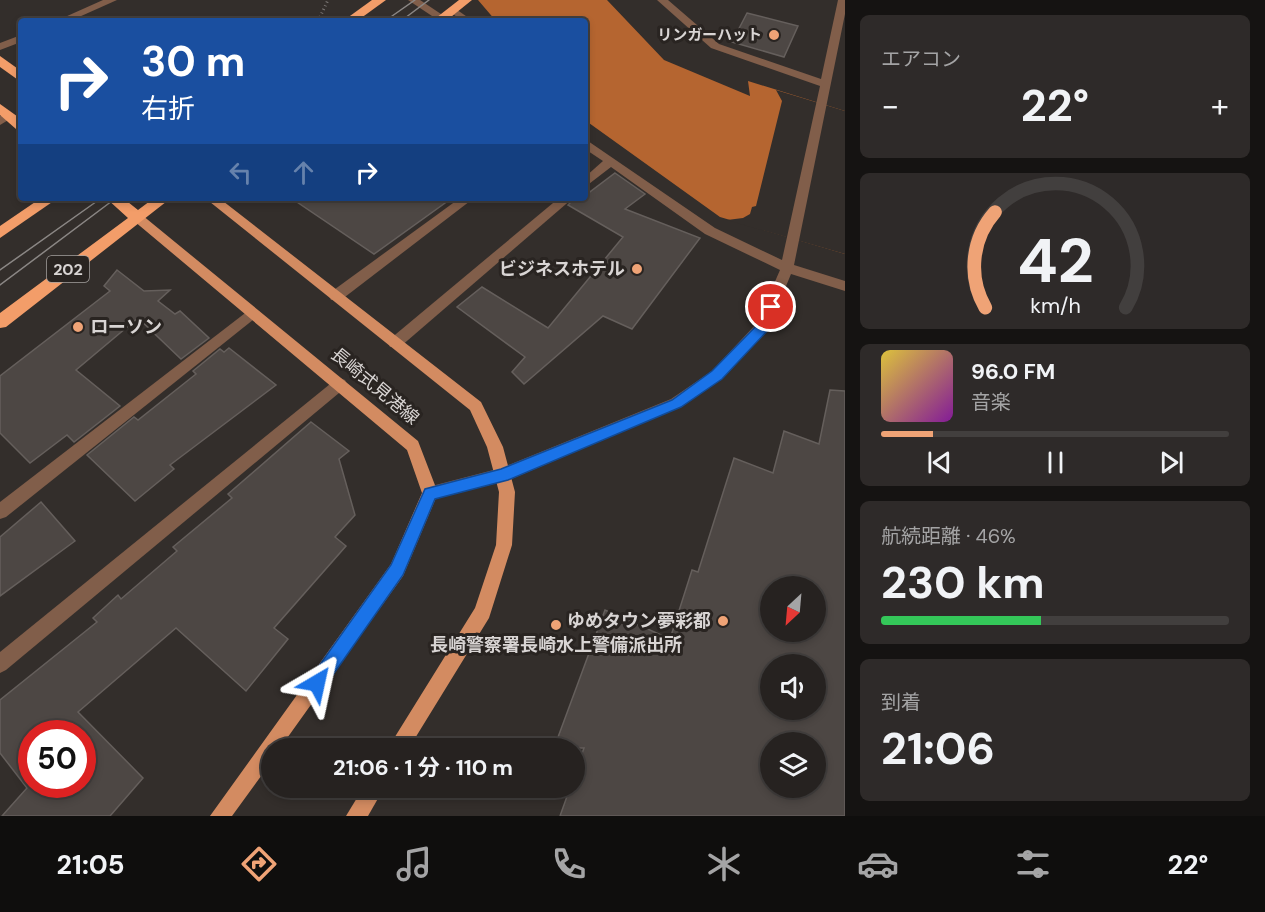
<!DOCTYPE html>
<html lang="ja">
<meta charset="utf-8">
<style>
:root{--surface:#262220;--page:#2e2a29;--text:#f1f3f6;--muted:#a4a4a5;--line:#423f3e;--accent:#efa376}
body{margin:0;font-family:"DM Sans","Noto Sans JP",sans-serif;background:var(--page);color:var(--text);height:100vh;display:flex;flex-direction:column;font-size:22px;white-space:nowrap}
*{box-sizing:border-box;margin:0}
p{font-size:20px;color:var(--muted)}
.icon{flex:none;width:33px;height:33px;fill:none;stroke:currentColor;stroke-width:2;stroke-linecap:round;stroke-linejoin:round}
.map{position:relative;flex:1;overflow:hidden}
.drawer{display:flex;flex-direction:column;gap:15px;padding:15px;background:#151312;width:420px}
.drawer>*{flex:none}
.banner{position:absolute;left:18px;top:18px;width:570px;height:183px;border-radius:6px;box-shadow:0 3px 9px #0003,0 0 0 2px var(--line);background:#1a4fa0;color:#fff;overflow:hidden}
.needle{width:39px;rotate:206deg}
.buttons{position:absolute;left:760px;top:576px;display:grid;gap:12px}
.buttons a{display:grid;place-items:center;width:66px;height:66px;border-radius:50%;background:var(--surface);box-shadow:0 3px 9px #0003,0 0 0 2px var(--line);font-size:30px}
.speed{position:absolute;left:18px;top:720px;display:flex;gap:12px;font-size:30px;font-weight:700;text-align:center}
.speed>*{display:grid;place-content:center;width:78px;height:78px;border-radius:50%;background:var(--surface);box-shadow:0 3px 9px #0003,0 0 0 2px var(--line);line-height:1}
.speed .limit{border:9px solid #d22;background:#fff;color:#111}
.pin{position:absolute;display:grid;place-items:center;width:51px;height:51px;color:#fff;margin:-26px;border:3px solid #fff;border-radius:50%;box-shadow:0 2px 6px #0007}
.me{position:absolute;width:66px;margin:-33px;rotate:36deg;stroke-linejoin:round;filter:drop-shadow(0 0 4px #0008)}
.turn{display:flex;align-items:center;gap:21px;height:126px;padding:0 24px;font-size:27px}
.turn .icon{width:78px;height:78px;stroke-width:2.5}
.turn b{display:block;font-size:42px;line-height:51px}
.lanes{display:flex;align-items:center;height:57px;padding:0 24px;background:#0003;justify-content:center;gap:30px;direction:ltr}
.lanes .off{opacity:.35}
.big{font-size:45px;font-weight:700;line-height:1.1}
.drawer .card{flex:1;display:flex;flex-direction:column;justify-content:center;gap:9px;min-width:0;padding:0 21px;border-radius:9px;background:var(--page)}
.drawer .dial{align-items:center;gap:0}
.dial svg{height:156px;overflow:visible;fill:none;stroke:var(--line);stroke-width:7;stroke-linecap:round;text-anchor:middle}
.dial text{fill:var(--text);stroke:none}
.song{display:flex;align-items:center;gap:18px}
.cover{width:72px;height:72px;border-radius:9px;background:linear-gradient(135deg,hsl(50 70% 55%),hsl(290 70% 35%))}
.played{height:6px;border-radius:3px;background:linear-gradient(90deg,var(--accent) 15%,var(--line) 15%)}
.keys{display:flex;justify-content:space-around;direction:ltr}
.heat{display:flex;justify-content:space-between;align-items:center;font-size:33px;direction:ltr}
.charge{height:9px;border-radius:4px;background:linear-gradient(90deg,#34c759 46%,var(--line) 0)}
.trip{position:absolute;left:261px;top:738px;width:324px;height:60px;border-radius:30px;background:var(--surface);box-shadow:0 3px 9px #0003,0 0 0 2px var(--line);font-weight:700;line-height:60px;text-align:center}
.tabs{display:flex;height:96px;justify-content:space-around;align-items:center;background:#0f0e0d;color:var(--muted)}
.tabs .icon{width:42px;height:42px}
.tabs .current{color:var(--accent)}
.tabs b{font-size:27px;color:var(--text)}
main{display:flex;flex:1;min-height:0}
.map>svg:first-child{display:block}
</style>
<main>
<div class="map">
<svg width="845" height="816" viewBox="0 0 845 816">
<rect width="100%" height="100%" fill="#332e2b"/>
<!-- water -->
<path fill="#b56530" d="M478,0H607L664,60L750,96L748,81L845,111V254L720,217L589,123L585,119V21H496Z"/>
<!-- pier -->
<path fill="#332e2b" d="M776,90L845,111V254L727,220L743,218L750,214L752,207L756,206L782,101Z"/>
<!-- building -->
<g fill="#4d4744" stroke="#655f5c" stroke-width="1.5" fill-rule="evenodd">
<path d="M747,13L798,26L784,57L732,42Z"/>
<path d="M615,173L645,194L625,209L700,238L632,329L603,316L524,384L512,372L525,357L457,307L482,287L548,328L623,237L568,205L575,198H585V193L587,194Z"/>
<path d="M291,198H452L374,254Z"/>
<path d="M117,270L144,291L170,290L158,301L175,314L180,311L209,338L181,359L138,318L76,370L120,406L74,442L67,435L30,463L0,433V376L110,291L104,286Z"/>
<path d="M229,348L276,385L170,465L174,469L135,501L87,455L134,417L138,420L196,374L193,371L220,349L224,352Z"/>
<path d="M830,390L845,391V816H560L570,788H574V775L584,748H554L605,610L670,639L692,570L698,572L734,458L773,473L784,431L819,444ZM771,586H816V632H771ZM771,664H816V710H771ZM771,742H816V788H771Z"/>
<path d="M311,422L349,451L339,459L355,515L335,537L346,546L274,628L288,639L246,691L176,628L78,712L143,778L110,816H2L27,788L0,753V700L97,622L93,618L118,595L121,599L177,551L173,547L232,498L228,494ZM32,734H82V784H32Z"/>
<path d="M41,502L75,541L0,596V537Z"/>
</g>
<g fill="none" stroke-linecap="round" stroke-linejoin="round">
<!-- path -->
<path stroke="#7a7674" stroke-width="3" stroke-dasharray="1 3" stroke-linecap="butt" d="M313,21L320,17L328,0"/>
<!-- minor -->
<g fill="#815e4a" fill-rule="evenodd">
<path d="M103,0H117L70,21H56Z"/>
<path d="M408,0H420L447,18L438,20Z"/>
<path d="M657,0H668L719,44L821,79L838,0H845V14L794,265L845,281V291L791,274L768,330L722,379L681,407L509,480L430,500L424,498L422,493L424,488L501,468L671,399L712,371L757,323L780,270L705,234L611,167L585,187V177L603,161L585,149V139L715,228L782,260L820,86L711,48Z"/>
<path d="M453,7L473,21H462L448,10Z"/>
<path d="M21,35V42L0,50V43Z"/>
<path d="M9,112L15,116L0,125V116Z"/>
<path d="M460,198H474L341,300H331L329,296L331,292Z"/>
<path d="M559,198H573L400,347H390L388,343L390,339Z"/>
<path d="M253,307L260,312L258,316L6,517L0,519V502Z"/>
<path d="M340,378L345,380L347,384L345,388L6,670L0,673V652L335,380Z"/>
</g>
<!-- major -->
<g fill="#d38b61" fill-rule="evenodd">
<path d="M205,198H219L481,402L503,447L515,492L512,545L489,618L409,748H388L475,608L496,545L499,492L487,447L470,410Z"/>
<path d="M138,214L142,215L418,441L438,493L403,576L280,748H272V761L232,816H210L391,564L422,493L407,450L134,221L132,218L134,215Z"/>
<path d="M363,788H384L368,816H346Z"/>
</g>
<!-- highway -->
<g fill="#f39d69" fill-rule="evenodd">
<path d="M372,0H386L357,21H343Z"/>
<path d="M459,0H472L446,21H432Z"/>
<path d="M0,56L21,71V82L0,67Z"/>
<path d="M0,104L21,119V130L16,129L0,115Z"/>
<path d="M41,198H58L0,238V226Z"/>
<path d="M106,198H123L138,210L154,198H171L6,327L0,328V313L128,218Z"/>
</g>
<!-- tram -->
<g stroke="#8b8785" stroke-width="1.5">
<path d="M385,21L415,0"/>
<path d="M401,21L429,0"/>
<path d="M0,270L100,199"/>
<path d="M0,285L116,198"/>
</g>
</g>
<!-- route -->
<path fill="#1a73e8" stroke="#114b97" stroke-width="1.5" d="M771,302L778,307L768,330L722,379L681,407L508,480L435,499L403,575L323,689L317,691L311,689L308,683L311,677L391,565L425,489L501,469L672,400L712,371L758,324L767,304Z"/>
<!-- markers -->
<g fill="#efa376" stroke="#292421" stroke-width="2">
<circle cx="774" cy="35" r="6"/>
<circle cx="637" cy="269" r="6"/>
<circle cx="78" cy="327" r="6"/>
<circle cx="723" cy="621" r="6"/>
<circle cx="556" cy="625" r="6"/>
</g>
<g text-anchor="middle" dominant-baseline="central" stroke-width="6" stroke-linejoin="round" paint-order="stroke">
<!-- far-poi labels -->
<g font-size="15" font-weight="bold" fill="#d9d5d4" stroke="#292421" text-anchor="end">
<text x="762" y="35">リンガーハット</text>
</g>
<!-- shield labels -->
<rect fill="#292421" stroke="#a4a09e" stroke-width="1.5" x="47" y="256" width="42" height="26" rx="4.5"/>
<g font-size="16" font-weight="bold" fill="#d9d5d4">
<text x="68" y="269">202</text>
</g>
<!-- poi labels -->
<g font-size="18" font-weight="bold" fill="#d9d5d4" stroke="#292421" text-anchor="end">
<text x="625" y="269">ビジネスホテル</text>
<text x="90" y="327" text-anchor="start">ローソン</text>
<text x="711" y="621">ゆめタウン夢彩都</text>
<text x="556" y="645" text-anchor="middle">長崎警察署長崎水上警備派出所</text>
</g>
<!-- street labels -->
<g font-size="18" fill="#d9d5d4" stroke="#292421">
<text transform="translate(375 386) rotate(40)">長崎式見港線</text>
</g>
</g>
</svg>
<div class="buttons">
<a><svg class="needle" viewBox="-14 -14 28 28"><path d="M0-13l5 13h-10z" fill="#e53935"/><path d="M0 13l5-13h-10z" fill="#a4a4a5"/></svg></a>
<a><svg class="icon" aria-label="sound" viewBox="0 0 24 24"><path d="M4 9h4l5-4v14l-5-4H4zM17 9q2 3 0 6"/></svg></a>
<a><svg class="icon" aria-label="layers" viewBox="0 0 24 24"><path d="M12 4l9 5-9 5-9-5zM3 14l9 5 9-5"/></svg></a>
</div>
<div class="speed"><div class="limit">50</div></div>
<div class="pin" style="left:771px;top:307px;background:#d93025"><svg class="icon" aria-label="arrive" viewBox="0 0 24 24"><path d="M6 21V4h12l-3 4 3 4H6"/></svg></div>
<svg class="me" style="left:317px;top:683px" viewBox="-20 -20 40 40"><path d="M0-17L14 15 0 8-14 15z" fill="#1a73e8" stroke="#fff" stroke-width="4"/></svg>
<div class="trip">21:06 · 1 分 · 110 m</div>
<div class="banner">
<div class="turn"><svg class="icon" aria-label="right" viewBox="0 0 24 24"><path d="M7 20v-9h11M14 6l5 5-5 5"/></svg><div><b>30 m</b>右折</div></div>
<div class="lanes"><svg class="icon off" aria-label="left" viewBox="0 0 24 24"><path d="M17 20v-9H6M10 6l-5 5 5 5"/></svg><svg class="icon off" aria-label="ahead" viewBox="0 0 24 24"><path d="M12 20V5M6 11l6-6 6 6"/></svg><svg class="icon" aria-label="right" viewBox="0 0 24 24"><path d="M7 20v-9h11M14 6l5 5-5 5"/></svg></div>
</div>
</div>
<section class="drawer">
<div class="card"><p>エアコン</p>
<div class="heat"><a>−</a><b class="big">22°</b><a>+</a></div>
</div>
<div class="card dial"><svg viewBox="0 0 100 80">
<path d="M14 69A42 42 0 1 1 86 69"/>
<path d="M14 69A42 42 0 0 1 19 20" stroke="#efa376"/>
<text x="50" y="56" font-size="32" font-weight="700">42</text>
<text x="50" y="72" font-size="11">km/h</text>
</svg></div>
<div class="card">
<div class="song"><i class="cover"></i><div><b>96.0 FM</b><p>音楽</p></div></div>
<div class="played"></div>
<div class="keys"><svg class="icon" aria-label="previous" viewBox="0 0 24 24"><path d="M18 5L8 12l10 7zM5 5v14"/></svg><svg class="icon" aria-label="pause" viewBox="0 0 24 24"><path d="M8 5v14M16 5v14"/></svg><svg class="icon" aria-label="next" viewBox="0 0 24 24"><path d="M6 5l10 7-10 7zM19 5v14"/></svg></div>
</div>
<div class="card"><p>航続距離 · 46%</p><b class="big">230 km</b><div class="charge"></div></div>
<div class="card"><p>到着</p><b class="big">21:06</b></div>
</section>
</main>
<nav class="tabs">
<b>21:05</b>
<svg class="icon current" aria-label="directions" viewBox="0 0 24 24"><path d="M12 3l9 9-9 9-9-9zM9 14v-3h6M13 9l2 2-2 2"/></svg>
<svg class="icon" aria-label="music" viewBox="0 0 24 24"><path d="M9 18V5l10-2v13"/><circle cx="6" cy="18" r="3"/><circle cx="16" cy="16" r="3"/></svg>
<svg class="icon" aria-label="phone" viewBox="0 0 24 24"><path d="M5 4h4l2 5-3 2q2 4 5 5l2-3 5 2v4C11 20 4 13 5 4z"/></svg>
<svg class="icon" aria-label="climate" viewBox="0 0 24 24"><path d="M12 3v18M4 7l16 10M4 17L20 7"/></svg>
<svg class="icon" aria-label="car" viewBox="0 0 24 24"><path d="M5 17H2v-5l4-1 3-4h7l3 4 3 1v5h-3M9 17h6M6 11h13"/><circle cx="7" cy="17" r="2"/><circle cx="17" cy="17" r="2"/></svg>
<svg class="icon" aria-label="filters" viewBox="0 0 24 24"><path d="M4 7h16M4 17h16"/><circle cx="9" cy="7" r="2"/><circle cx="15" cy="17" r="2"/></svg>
<b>22°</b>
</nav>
